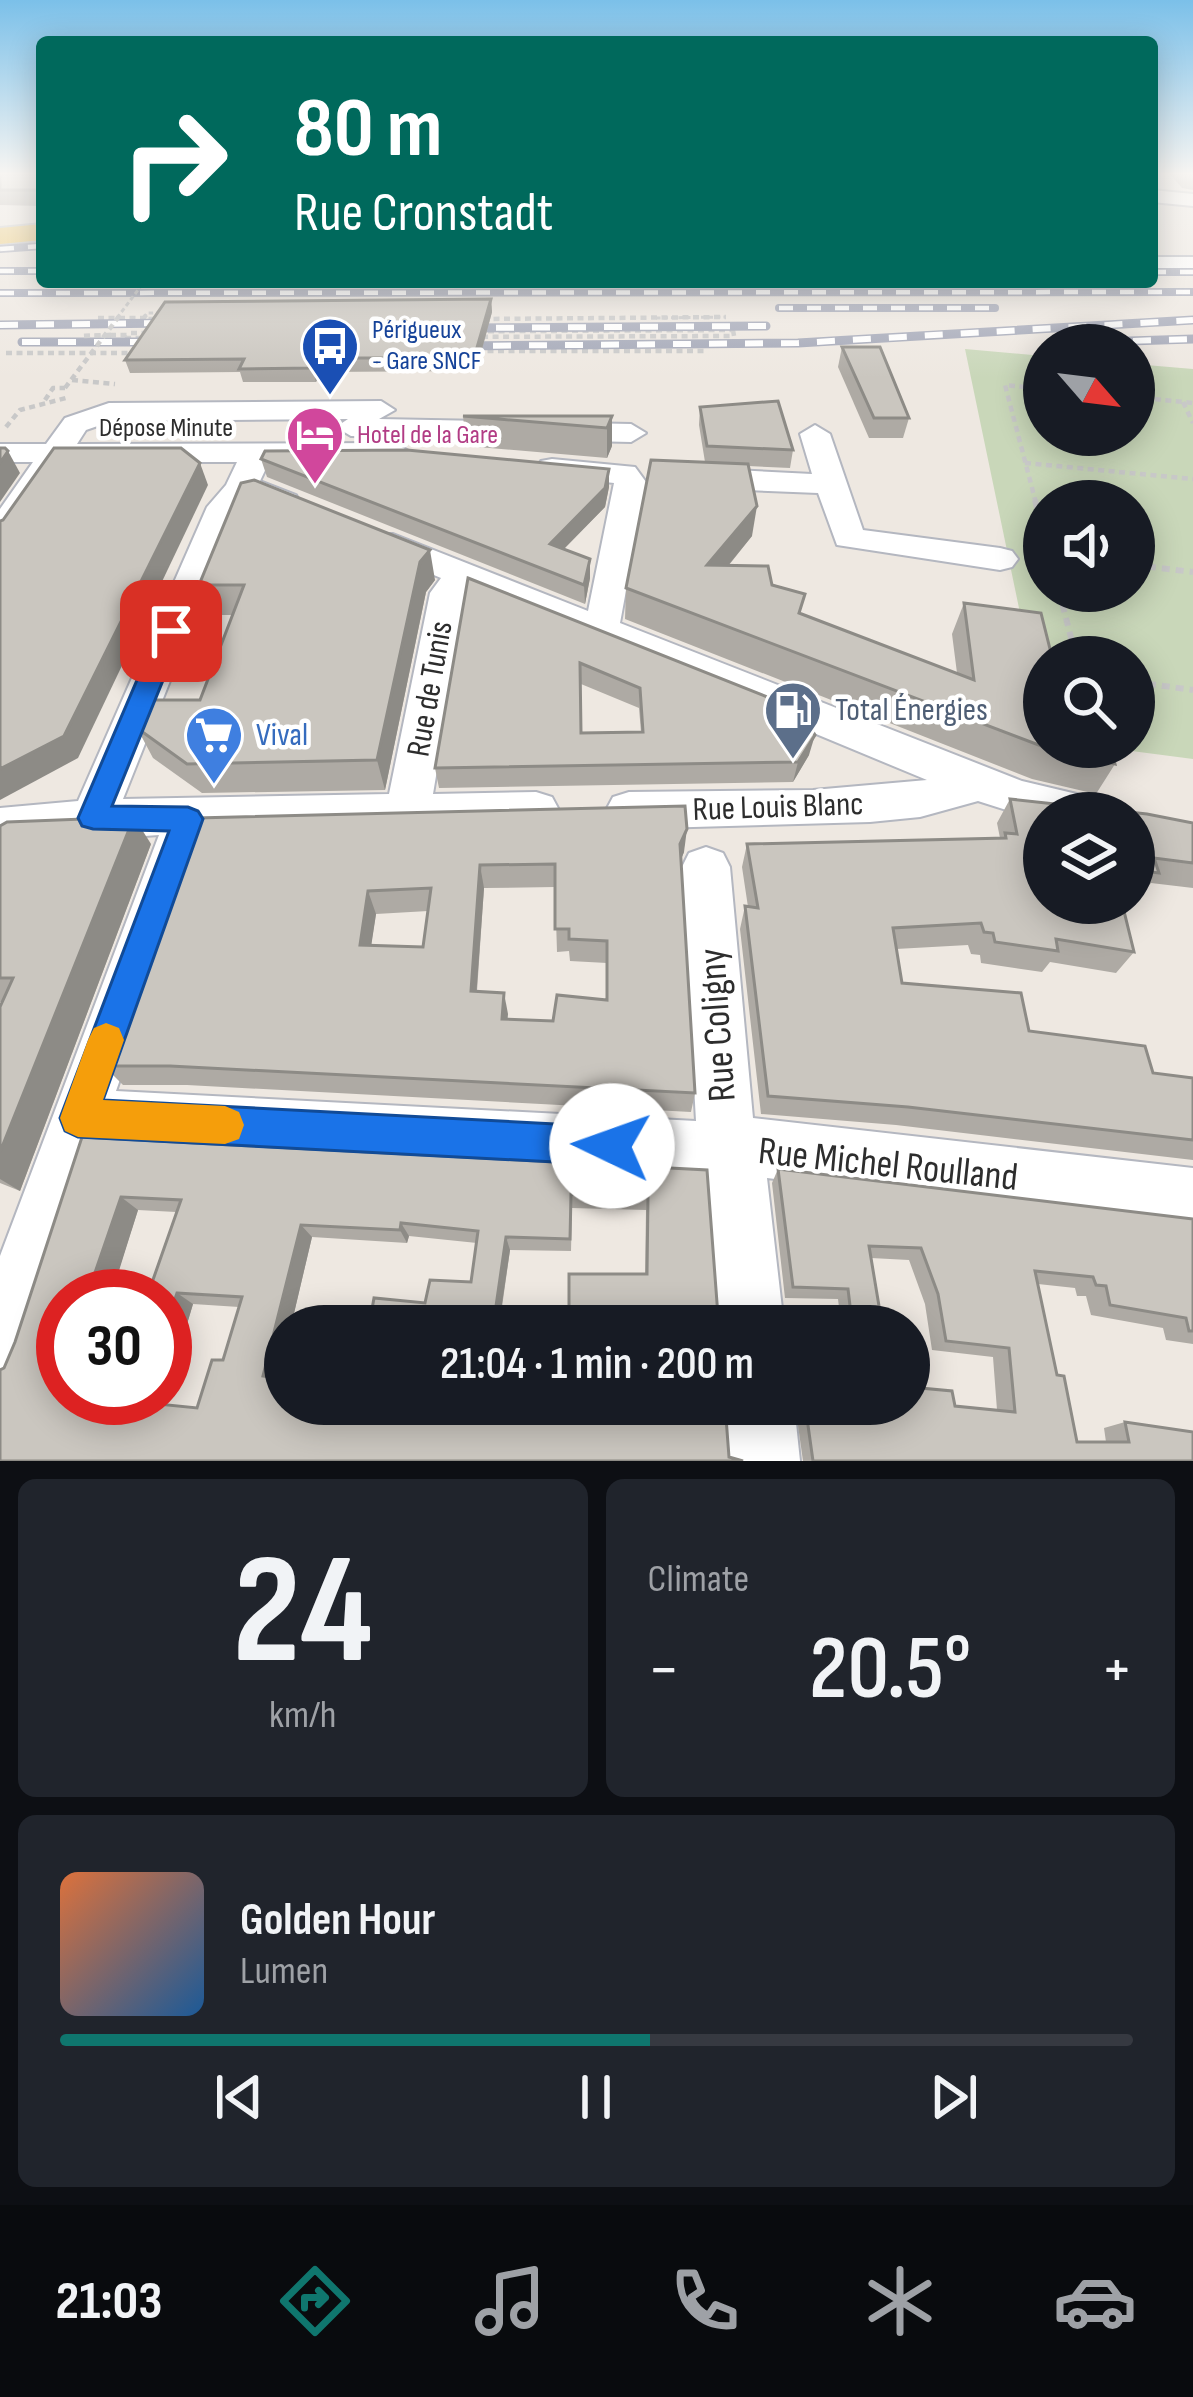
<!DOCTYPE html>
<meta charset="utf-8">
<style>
:root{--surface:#171b24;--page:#20242c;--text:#f1f3f6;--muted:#9ea1a6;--line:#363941;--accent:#0f766e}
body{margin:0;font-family:"Sofia Sans Condensed",sans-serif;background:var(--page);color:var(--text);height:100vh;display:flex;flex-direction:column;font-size:45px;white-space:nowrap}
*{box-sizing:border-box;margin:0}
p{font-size:39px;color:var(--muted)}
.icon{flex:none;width:66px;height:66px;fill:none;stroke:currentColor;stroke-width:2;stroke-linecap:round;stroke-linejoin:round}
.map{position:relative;height:1461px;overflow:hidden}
.panel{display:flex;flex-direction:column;gap:18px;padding:18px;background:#0d0f14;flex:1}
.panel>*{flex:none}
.guide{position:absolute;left:36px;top:36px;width:1122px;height:252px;border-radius:12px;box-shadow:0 6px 30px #0003;background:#00695c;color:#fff;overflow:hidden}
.needle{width:78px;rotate:118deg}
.buttons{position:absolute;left:1023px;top:324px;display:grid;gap:24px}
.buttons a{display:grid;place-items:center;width:132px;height:132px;border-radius:50%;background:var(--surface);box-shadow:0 6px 30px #0003;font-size:60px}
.speed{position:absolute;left:36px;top:1269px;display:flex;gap:24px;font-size:60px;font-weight:700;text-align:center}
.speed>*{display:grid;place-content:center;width:156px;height:156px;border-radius:50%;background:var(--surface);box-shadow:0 6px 30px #0003;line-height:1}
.speed .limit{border:18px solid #d22;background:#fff;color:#111}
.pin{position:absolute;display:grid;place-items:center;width:102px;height:102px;color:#fff;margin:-51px;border-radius:24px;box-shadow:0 6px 18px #0006}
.me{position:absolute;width:132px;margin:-66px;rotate:273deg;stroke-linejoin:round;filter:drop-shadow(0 0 9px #0008)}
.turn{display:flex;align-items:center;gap:42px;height:252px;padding:0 60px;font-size:54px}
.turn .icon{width:156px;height:156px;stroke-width:2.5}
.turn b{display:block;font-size:84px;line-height:102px}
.big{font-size:90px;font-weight:600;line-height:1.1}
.panel .tile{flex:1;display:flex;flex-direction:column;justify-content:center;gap:18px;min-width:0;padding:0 42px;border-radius:18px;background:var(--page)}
.panel .dial{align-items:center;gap:0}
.dial b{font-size:156px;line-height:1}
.song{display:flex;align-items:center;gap:36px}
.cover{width:144px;height:144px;border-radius:18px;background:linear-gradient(135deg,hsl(20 70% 55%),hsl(210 70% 35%))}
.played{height:12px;border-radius:6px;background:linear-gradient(90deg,var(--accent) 55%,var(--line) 55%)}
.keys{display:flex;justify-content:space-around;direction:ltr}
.heat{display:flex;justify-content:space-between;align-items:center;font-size:66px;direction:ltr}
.panel .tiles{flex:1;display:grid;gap:18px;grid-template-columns:1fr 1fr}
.tile:last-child{grid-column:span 2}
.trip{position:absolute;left:264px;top:1305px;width:666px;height:120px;border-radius:60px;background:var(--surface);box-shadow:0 6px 30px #0003;font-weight:600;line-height:120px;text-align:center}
.tab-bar{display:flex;height:192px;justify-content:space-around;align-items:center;background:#090b0e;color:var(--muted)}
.tab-bar .icon{width:84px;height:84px}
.tab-bar .current{color:var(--accent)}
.tab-bar b{font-size:54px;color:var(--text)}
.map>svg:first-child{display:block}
</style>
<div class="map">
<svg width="1193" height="1461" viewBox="0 0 1193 1461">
<rect width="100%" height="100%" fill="#eee8e1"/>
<!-- cemetery -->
<path fill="#c9d7b9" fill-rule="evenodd" d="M965,349L1044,356V435H1134V364L1193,369V759L1101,747H1134V657H1044V728ZM1044,501H1134V591H1044Z"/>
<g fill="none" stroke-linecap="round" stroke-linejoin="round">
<!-- minor casing -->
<g stroke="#b4b7c0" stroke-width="4">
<g id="minor">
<path d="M1152,190L1193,194V206L1152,202Z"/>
<rect x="1152" y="257" width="41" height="14"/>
<path d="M381,401L395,410L379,419L631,424L646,433L631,442L351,436L336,427L348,419L112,421L86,430L77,444L395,443L410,452L395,461L269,462L260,481L296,495L300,502L284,512L249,499L238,510L123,799L389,794L430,593L441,578L369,548L364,541L369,534H393L588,611L614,483L541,475L536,468L541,461L552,459L635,467L646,482L620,623L1022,781L1102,800L1109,813H1044V822L978,801L920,817L870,822L658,828L613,823L606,810L613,797L629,792L813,790L927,780L471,591L466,596L433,794L536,792L552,797L559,810L552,823L536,828L205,834L116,1091L696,1121L682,867L689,853L706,847L723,853L730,867L753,1118L1193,1168V1230L767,1178L784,1326H718L707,1180L97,1148L34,1350L24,1374L0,1384V1256L159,835L0,846V808L78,801L207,507L226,485L237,462H64L12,540L0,543V509L33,462H0V444H46L65,418L109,403Z"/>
<path d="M815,425L830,434L863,530L1000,548L1012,551L1018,559L1012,567L1000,570L837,545L818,493L697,488L681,478L697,468L812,474L800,434Z"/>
<path d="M724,1404H794L800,1461H728Z"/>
</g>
</g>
<!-- major casing -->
<g stroke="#c8c8c8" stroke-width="4">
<path id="major" d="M42,224V240L0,244V228Z"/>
</g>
<!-- path-far2 -->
<g stroke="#c8c8c8" stroke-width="3" stroke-dasharray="4.5 3" stroke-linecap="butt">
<path d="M144,318L147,313H162"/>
<path d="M656,318L726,317"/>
</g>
<!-- path-far1 -->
<g stroke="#c8c8c8" stroke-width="4.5" stroke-dasharray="6 4.5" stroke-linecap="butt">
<path d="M146,315L143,319H161"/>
<path d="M98,318H143"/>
<path d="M483,319L726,317"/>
<path d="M733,330L734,336L127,338L131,333Z"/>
<path d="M110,335H130"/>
<path d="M84,336L114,335"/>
<path d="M477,351H704"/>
<path d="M6,353H134"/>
<path d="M72,380L115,384"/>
<path d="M1134,397L1193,403"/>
<path d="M45,400L53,388H65"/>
<path d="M1183,402L1193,423"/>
<path d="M6,427L20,410L66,398"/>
<path d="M1025,463L1193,479"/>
<path d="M1036,503L1005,385L1044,389"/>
</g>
<!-- path -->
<g stroke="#c8c8c8" stroke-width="6" stroke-dasharray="8 6" stroke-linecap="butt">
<path d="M1035,500L1044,535"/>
<path d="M1134,565L1193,572"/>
<path d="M1059,591L1076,657"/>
<path d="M1134,682L1193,690"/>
</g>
<!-- minor -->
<use href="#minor" fill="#fff" fill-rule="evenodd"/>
<!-- major -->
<use href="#major" fill="#ecc668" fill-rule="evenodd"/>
<!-- rail-far1 casing -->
<g stroke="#a3a7b7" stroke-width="8">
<g id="rail-far1">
<path d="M0,249L42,246"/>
<path d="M0,271H42"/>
<path d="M1152,272H1193"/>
<path d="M0,293L1193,292"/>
<path d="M779,308H995"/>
</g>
</g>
<!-- rail casing -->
<g stroke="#a3a7b7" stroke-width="9">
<g id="rail">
<path d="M0,325L172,323"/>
<path d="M460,328L766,326"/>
<path d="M22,342H160"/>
<path d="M1097,342L1193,339"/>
<path d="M457,346L798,343L1193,320"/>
</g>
</g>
<!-- rail-far1 -->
<use href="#rail-far1" stroke="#fff" stroke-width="4.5" stroke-dasharray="14" stroke-linecap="butt"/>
<!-- rail -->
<use href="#rail" stroke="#fff" stroke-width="6" stroke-dasharray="18" stroke-linecap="butt"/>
<!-- path-bridge-far1 -->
<path stroke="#c8c8c8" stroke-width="3" stroke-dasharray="4.5 3" stroke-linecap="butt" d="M117,318L144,282"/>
<!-- path-bridge -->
<g stroke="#c8c8c8" stroke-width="4.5" stroke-dasharray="6 4.5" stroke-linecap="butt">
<path d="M84,336L110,335"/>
<path d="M65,388L120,315"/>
</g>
</g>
<!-- wall -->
<g fill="#aeaaa4" fill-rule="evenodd">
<path d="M0,174H42V206L0,205Z"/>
<path d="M1170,174H1193V190L1182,188Z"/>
<path d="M491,299L492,312L476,371L320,372L316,382H243L240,372L130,373L125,360Z"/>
<path d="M842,347L909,418L903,438H869L838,367Z"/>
<path d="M700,407L793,450L790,468L748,466L752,536L729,565L772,585L805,594L800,613L957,673L952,634L964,603L1044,747L1115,764L1096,794L1032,779L625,619L626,588L705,462L699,425Z"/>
<path d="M463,416H612V446L607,458L466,446Z"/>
<path d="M261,459L609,487L605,507L564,549L590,578L585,604L267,477Z"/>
<path d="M468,578L809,755L793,782L439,788L435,768ZM581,684L639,708L641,732L581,733Z"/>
<path d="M435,580L426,592L385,790L202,793L153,758L137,728L200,700L232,615H211L199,585Z"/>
<path d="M1010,799L1147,814L1193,823V888L1151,883L1141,896L1134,895V813H1044V903H1122L1134,952L1116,973L1050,962L1042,972L981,963L980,955L971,954L968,945L896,949L902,983L1021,993L1029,1031L1145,1046L1153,1073L1193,1077V1160L896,1125L761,1114L740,929L745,906L748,907L742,867L747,844L1000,838L997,823Z"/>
<path d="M196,818L684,852L681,859L695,1093L691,1112L187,1085H123L104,1066ZM555,887L557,952L569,951L570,961L607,963V1000L553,1021L507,1019L504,993L477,991L484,888ZM428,911L423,947L371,945L376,914Z"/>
<path d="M151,844L20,1191L0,1183V1007L2,1002H0V978Z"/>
<path d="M82,1137L707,1170L718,1316L731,1326H628L570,1320L569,1310L645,1274L646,1210L572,1208L571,1251L510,1250L502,1307L568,1311L569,1326H369L471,1282L477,1243L409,1236L407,1243L312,1237L291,1326H285V1349L278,1378L285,1404H568V1408H651V1404H725L0,1461L4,1368L15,1342ZM138,1210L176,1212L148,1294H111ZM63,1296H165V1330L167,1325L187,1324L193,1304L239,1307L223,1360L197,1408L140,1402Z"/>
<path d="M778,1169L1193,1219V1344L1166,1340L1163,1328L1091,1315L1086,1296H1077L1075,1288L1038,1284L1057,1375L1077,1442H1106L1104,1428L1125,1422L1193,1461H803L795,1404H909L997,1410L993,1357L932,1350L925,1304L909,1260L871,1258L881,1318L872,1326L841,1324L838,1299L785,1298L772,1183Z"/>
</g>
<!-- shaded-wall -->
<g fill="#8d8b86">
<path d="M491,299L492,312L476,371L474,358Z"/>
<path d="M317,358L320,372L316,382L313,368Z"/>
<path d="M612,416V446L607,458V428Z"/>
<path d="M8,451L20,473L0,502V463Z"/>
<path d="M200,463L208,485L78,758L0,800V769Z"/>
<path d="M609,469V487L605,507L551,562L550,544Z"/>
<path d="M757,506L752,536L704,595L707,565Z"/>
<path d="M430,550L435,580L426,592L385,790L377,760L420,562Z"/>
<path d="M590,559V578L585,604L584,585Z"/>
<path d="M815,735L809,755L793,782L798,762Z"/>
<path d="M134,817L151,844L20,1191L0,1179V1152Z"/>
<path d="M687,829L684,852L678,867L680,844Z"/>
<path d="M480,865L484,888L475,1012L471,991Z"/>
<path d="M368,891L376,914L368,967L360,945Z"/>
<path d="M504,993L508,1014L506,1039L502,1019Z"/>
<path d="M121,1197L138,1210L111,1296L88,1293Z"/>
<path d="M401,1223L409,1236L407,1243L400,1230Z"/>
<path d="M301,1225L312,1237L291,1326H285V1349L276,1384L263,1376Z"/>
<path d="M506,1237L510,1250L500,1317L496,1306Z"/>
<path d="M177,1293L193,1304L187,1324L170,1314Z"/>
<path d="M119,1398H141L138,1407L118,1400Z"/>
</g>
<!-- building -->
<g fill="#cac6bf" stroke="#8d8b86" stroke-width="3" fill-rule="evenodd">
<rect x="0" y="174" width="42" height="16"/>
<path d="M491,299L474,358H317L313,368L239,369L244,359L125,360L165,302Z"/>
<path d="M842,347H880L909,418H874Z"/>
<path d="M778,401L793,450L707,446L700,407Z"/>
<path d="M463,416H612L607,428Z"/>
<path d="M0,448H5L8,451L0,463Z"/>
<path d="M54,448H181L200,463L64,736L0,769V521L3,520Z"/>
<path d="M407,450L609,469L605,488L550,544L590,559L584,585L261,459L265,451Z"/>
<path d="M651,460L748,464L757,506L707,565L768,566L772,585L805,594L799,613L974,680L964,603L1041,613L1052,657H1044V747L626,588Z"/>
<path d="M254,480L430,550L420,562L377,760L187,764L137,728L150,700H200L244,585H199L241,483Z"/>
<path d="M468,578L800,710L815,735L798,762L435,768ZM580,663L640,688L643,732L581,733Z"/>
<path d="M1045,747H1111L1115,764L1049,748Z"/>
<path d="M1010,799L1147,814L1193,823V863L1154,858L1159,873L1134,870V813H1044V903H1122L1134,952L1056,939L1058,951L995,942L993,933L984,932L981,923L893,928L902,983L1021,993L1029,1031L1145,1046L1153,1073L1193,1078V1140L908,1107L768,1096L745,906L758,908L747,844L1006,838L1005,833L1017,834Z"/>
<path d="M685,806L687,829L680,844L695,1093L170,1066H104L196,818ZM555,864V929H569V939L607,941V1000L557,995L553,1021L502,1019L504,993L471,991L480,865ZM431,888L423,947L360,945L368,891Z"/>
<path d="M134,817L0,1152V1007L13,978H0V826L7,822Z"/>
<path d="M82,1137L707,1170L718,1316L731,1321V1326H650V1318L569,1310V1274H647L648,1196L571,1194L570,1239L506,1237L496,1306L568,1311V1326H369L374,1298L425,1303L430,1280L471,1282L478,1231L401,1223L400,1230L301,1225L263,1376L285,1379V1404H567V1408H654V1404H725L729,1457L743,1461H0V1370L4,1368L15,1342ZM121,1197L181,1200L148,1294L88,1293ZM177,1293L242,1297L223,1360H212L197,1408L118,1400L119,1398H63V1296H165V1314H170Z"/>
<path d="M778,1169L1193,1219V1331H1189L1186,1318L1110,1305L1106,1286L1096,1285L1093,1277L1035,1271L1057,1375L1064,1376L1077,1442H1129L1125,1422L1193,1432V1461H813L805,1404H909V1387L952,1391L955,1406L1015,1412L1009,1348L946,1341L938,1294L921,1248L869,1246L881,1318L851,1314L848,1289L793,1287Z"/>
</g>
<!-- sky -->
<linearGradient id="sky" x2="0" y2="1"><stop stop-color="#7bc0e9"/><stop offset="0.46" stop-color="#f7f5f2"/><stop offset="1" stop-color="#f7f5f2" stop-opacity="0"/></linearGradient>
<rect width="1193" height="378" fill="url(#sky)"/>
<!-- route -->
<path fill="#1a73e8" stroke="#114b97" stroke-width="3" d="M171,622L183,631L112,806L188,807L198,811L203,819L103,1100L612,1127L625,1132L631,1146L625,1160L612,1165L78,1137L65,1131L60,1118L169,831L93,829L82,826L78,818L158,631Z"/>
<!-- slow -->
<path fill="#f59e0b" d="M106,1023L119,1028L124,1040L103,1100L225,1106L239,1112L244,1125L239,1139L225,1144L78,1137L65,1131L60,1118L88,1040L94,1028Z"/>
<!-- icons -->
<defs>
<g id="bus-pin" transform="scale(3)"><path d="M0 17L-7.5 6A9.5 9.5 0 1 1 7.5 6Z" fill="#1a4fb4" stroke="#fff"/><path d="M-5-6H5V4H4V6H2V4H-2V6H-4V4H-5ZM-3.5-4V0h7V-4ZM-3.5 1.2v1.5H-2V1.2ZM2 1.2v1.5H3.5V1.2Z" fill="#fff"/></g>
<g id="hotel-pin" transform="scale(3)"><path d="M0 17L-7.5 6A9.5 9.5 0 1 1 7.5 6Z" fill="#d1479c" stroke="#fff"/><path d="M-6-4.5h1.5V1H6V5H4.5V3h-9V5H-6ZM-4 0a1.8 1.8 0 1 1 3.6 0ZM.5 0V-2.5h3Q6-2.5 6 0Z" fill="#fff"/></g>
<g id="fuel-pin" transform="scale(3)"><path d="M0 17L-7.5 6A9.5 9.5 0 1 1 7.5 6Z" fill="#5c6f8a" stroke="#fff"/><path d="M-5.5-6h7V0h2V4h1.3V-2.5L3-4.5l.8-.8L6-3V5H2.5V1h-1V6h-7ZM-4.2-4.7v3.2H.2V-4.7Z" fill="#fff"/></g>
<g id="supermarket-pin" transform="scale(3)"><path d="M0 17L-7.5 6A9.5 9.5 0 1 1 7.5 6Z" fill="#3f7fe0" stroke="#fff"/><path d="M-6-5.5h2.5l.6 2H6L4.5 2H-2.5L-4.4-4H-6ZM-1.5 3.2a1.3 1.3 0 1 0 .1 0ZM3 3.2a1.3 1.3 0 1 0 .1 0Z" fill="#fff"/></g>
</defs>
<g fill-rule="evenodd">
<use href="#bus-pin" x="330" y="346"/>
<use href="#hotel-pin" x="315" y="435"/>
<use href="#fuel-pin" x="793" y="710"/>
<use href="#supermarket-pin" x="214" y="735"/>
</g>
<g text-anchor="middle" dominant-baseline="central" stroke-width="9" stroke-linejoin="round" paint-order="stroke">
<!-- far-transit labels -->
<g font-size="27" fill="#164399" stroke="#fff" text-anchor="start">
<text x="372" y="330">Périgueux<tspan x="372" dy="31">- Gare SNCF</tspan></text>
</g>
<!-- far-street labels -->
<g font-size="27" fill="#2d2d2d" stroke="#fff">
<text x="166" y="428">Dépose Minute</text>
</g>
<!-- far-hotel labels -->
<g font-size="27" fill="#b23c85" stroke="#fff" text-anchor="start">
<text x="357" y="435">Hotel de la Gare</text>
</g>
<!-- street labels -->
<g font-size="33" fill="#2d2d2d" stroke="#fff">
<text transform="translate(430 689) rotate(-80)">Rue de Tunis</text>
<text transform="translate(778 807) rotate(-2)">Rue Louis Blanc</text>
</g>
<!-- service labels -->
<g font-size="33" fill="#4e5e75" stroke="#fff" text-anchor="start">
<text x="835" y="710">Total Énergies</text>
</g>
<!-- shop labels -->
<g font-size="33" fill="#366cbe" stroke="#fff" text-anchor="start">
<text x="256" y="735">Vival</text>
</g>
<!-- near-street labels -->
<g font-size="39" fill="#2d2d2d" stroke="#fff">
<text transform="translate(718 1025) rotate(-94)">Rue Coligny</text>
<text transform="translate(888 1165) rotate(6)">Rue Michel Roulland</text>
</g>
</g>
</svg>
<div class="buttons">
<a><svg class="needle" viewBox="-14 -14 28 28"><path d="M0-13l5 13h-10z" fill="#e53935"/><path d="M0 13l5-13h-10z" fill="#9ea1a6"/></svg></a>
<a><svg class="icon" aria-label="sound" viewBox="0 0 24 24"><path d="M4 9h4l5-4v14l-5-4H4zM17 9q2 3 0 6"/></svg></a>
<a><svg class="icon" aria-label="search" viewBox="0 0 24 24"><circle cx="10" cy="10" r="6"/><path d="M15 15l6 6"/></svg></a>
<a><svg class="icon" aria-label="layers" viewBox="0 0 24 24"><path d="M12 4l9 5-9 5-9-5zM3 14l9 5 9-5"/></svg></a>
</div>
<div class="speed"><div class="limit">30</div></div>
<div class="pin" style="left:171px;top:631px;background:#d93025"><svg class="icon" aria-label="arrive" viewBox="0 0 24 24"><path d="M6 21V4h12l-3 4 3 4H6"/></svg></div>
<svg class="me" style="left:612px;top:1146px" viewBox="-20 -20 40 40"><circle r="19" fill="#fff"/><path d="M0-13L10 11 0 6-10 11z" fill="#1a73e8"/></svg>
<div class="trip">21:04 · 1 min · 200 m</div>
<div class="guide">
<div class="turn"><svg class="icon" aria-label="right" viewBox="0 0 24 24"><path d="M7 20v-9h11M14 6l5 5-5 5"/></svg><div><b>80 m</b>Rue Cronstadt</div></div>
</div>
</div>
<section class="panel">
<div class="tiles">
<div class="tile dial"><b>24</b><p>km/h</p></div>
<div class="tile"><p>Climate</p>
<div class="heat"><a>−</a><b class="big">20.5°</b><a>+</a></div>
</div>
<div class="tile">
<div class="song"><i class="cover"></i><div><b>Golden Hour</b><p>Lumen</p></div></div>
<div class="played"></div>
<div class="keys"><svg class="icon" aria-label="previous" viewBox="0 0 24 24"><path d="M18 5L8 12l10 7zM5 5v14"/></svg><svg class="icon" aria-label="pause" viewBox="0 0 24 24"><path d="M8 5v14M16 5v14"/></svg><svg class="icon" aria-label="next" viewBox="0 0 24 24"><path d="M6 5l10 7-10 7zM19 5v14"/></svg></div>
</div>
</div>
</section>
<nav class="tab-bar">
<b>21:03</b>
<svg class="icon current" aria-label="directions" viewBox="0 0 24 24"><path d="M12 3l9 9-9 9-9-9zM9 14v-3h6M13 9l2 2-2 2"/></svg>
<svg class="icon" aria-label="music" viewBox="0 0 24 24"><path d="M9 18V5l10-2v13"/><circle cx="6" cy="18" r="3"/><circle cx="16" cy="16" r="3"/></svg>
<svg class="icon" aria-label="phone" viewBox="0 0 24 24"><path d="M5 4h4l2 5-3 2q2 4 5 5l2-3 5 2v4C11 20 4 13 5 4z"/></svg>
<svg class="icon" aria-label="climate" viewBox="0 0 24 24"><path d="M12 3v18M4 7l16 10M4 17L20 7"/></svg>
<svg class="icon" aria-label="car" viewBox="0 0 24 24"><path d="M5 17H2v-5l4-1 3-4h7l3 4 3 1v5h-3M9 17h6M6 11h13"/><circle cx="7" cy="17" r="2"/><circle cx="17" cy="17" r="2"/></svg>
</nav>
